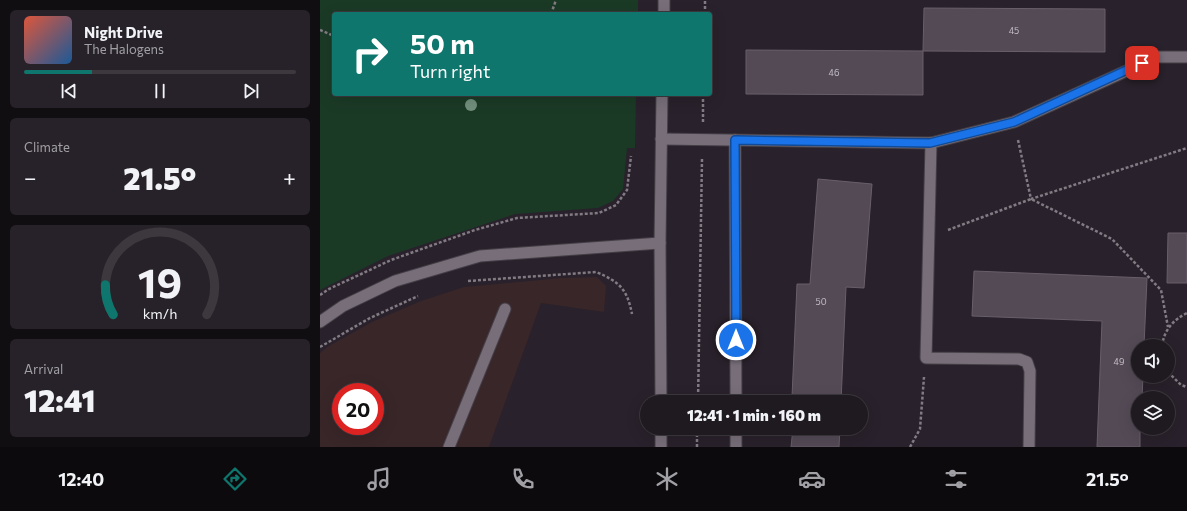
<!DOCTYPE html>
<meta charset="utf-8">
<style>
:root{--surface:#1f1920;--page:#272229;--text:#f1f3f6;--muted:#a1a0a5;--line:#3c383e;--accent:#0f766e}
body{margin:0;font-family:Commissioner,sans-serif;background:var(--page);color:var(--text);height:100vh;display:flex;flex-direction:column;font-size:15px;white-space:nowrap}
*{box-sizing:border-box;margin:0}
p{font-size:13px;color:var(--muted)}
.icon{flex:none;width:22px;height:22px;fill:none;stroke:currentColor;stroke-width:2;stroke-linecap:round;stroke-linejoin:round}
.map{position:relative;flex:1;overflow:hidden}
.sheet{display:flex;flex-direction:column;gap:10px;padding:10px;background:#110e12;width:320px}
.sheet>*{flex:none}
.hud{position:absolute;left:12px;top:12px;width:380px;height:84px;border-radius:4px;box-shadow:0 4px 16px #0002,0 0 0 1px var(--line);background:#0f766e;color:#fff;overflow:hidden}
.controls{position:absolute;left:811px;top:339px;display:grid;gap:8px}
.controls a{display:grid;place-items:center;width:44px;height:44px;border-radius:50%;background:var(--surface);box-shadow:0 4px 16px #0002,0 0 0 1px var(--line);font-size:20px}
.speed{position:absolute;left:12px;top:383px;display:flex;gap:8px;font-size:20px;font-weight:700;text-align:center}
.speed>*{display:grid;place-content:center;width:52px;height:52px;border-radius:50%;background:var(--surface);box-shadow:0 4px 16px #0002,0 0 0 1px var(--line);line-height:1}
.speed .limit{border:6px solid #d22;background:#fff;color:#111}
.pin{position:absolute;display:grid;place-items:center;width:34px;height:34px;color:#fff;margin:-17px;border-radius:8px;box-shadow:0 2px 6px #0006}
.me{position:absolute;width:44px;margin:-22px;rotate:0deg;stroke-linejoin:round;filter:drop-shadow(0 0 3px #0008)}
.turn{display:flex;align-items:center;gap:14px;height:84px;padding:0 12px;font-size:18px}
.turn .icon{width:52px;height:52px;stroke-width:2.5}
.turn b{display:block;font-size:28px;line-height:34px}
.big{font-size:30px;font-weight:800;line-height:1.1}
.sheet .tile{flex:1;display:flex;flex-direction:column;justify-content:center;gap:6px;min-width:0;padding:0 14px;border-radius:6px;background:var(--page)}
.sheet .dial{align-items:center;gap:0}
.dial svg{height:104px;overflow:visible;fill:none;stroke:var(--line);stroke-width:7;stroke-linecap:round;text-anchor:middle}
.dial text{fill:var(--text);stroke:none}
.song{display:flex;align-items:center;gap:12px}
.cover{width:48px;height:48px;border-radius:6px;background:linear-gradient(135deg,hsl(10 70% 55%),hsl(210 70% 35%))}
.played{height:4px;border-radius:2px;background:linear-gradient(90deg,var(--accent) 25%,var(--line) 25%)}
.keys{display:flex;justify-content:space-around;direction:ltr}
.heat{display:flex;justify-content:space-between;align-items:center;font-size:22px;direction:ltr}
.trip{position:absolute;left:320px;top:395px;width:228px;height:40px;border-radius:20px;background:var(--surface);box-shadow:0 4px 16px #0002,0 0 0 1px var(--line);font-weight:800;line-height:40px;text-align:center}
.tab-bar{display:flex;height:64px;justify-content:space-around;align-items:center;background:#0c0a0d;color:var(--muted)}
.tab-bar .icon{width:28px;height:28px}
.tab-bar .current{color:var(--accent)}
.tab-bar b{font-size:18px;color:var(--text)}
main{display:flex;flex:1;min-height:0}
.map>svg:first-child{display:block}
</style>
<main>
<section class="sheet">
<div class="tile">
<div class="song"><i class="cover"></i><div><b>Night Drive</b><p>The Halogens</p></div></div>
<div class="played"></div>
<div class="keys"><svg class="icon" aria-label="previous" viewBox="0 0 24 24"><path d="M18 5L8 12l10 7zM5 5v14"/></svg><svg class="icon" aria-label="pause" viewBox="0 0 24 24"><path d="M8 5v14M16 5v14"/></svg><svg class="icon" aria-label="next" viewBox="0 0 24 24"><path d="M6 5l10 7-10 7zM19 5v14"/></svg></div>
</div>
<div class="tile"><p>Climate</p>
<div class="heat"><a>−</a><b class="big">21.5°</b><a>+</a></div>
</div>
<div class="tile dial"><svg viewBox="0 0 100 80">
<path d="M14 69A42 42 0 1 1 86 69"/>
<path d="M14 69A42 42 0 0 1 8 46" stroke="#0f766e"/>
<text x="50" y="56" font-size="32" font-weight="700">19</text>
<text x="50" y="72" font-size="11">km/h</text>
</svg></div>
<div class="tile"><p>Arrival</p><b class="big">12:41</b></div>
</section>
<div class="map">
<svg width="867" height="447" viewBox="0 0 867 447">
<rect width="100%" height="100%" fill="#29212b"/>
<!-- industrial -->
<path fill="#392628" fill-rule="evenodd" d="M277,277L286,286L284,312L221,303L169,447H0V353L7,347L52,322L101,301L144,287L241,278ZM21,392H55V426H21Z"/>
<!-- green -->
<path fill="#1b3a26" d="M0,0H318V14H14V94H316L315,148H307L303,189L293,201L278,208L195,214L68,256L0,290Z"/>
<!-- building -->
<g fill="#534a55" stroke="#685f6b">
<path d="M604,8L785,9V52L603,51Z"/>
<path d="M426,50L603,51V95L426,94Z"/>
<path d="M498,179L552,184L544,288L526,287L521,402H474L475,397H472L477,284H490Z"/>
<path d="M848,233H867V283H847Z"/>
<path d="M654,271L827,278L824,346H818V376H823L822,398H818V428H820V447H777L782,321L652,316Z"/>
<path d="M473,428H520L519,447H471Z"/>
</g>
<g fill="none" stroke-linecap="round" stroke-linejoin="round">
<!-- service casing -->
<g stroke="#453f47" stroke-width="13">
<g id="service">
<path d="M341,139L611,143L606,358L699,359L707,362L710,371L709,447"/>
<path d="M415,140L416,402"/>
<path d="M611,143L694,122L837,57H867"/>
<path d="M416,428V447"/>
<path d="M129,447L185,309"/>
</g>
</g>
<!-- minor casing -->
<g stroke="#453f47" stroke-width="13">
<g id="minor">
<path d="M344,14V0"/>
<path d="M0,322L23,306L75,281L160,256L340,243"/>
<path d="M341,402L340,243L342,94"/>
<path d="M341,428V447"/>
</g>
</g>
<!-- path -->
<g stroke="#827b84" stroke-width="2.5" stroke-dasharray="3 2" stroke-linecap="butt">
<path d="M231,14L236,0"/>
<path d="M385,14V0"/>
<path d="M0,30L14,36"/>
<path d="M383,122V94"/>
<path d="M698,140L711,199L867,148"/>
<path d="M628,230L711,199L792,239L841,290L848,327"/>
<path d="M148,281L276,272C300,282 307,289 312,314"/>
<path d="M0,295L9,289L71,260L155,230L197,218L279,213L296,205L307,190L311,156"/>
<path d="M842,346C844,330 853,320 867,313"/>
<path d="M0,347L50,318L98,296"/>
<path d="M848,372L861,385L867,387"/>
<path d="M378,402L382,159"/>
<path d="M377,447V428"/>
<path d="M590,447L600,429L604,377"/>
</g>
<!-- service -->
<use href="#service" stroke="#776e79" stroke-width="11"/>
<!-- minor -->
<use href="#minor" stroke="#776e79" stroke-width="11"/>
</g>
<!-- trees -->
<circle fill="#718e7c" cx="151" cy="105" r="6"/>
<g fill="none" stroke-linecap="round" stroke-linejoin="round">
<!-- route casing -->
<g stroke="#114b97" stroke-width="10">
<path id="route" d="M416,340L415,140L610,143L694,122L822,63"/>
</g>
<!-- route -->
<use href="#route" stroke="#1a73e8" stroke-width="7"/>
</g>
<g text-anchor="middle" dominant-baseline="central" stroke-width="4" stroke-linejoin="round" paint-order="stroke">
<!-- number labels -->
<g font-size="9" fill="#c3bdc5">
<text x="694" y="30">45</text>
<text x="514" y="72">46</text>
<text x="501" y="301">50</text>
<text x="799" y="361">49</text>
</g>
</g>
</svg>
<div class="controls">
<a><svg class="icon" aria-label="sound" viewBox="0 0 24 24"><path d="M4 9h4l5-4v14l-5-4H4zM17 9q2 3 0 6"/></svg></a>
<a><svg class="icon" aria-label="layers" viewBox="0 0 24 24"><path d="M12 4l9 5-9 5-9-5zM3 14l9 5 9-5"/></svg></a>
</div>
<div class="speed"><div class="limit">20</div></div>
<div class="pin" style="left:822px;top:63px;background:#d93025"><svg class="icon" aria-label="arrive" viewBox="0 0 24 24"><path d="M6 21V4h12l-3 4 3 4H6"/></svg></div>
<svg class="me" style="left:416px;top:340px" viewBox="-20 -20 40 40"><circle r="17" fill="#1a73e8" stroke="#fff" stroke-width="3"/><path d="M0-11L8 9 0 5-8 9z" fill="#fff"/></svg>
<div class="trip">12:41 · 1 min · 160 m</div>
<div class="hud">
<div class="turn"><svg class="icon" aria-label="right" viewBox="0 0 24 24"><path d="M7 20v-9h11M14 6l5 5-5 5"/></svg><div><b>50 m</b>Turn right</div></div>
</div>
</div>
</main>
<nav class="tab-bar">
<b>12:40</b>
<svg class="icon current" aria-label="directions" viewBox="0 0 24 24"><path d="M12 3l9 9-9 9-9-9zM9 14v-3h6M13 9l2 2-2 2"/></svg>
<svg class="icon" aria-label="music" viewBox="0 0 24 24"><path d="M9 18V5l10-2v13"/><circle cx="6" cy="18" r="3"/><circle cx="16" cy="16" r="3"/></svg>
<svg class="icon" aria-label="phone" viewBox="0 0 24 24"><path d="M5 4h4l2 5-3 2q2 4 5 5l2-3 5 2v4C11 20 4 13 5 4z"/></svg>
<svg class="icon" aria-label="climate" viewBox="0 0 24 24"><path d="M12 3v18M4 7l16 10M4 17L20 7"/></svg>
<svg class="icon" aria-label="car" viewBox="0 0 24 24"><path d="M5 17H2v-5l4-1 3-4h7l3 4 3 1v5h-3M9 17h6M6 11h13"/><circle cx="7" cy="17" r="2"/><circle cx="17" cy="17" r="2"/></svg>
<svg class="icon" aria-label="filters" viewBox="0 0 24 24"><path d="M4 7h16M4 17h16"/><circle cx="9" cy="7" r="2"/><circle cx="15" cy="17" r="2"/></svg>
<b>21.5°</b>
</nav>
